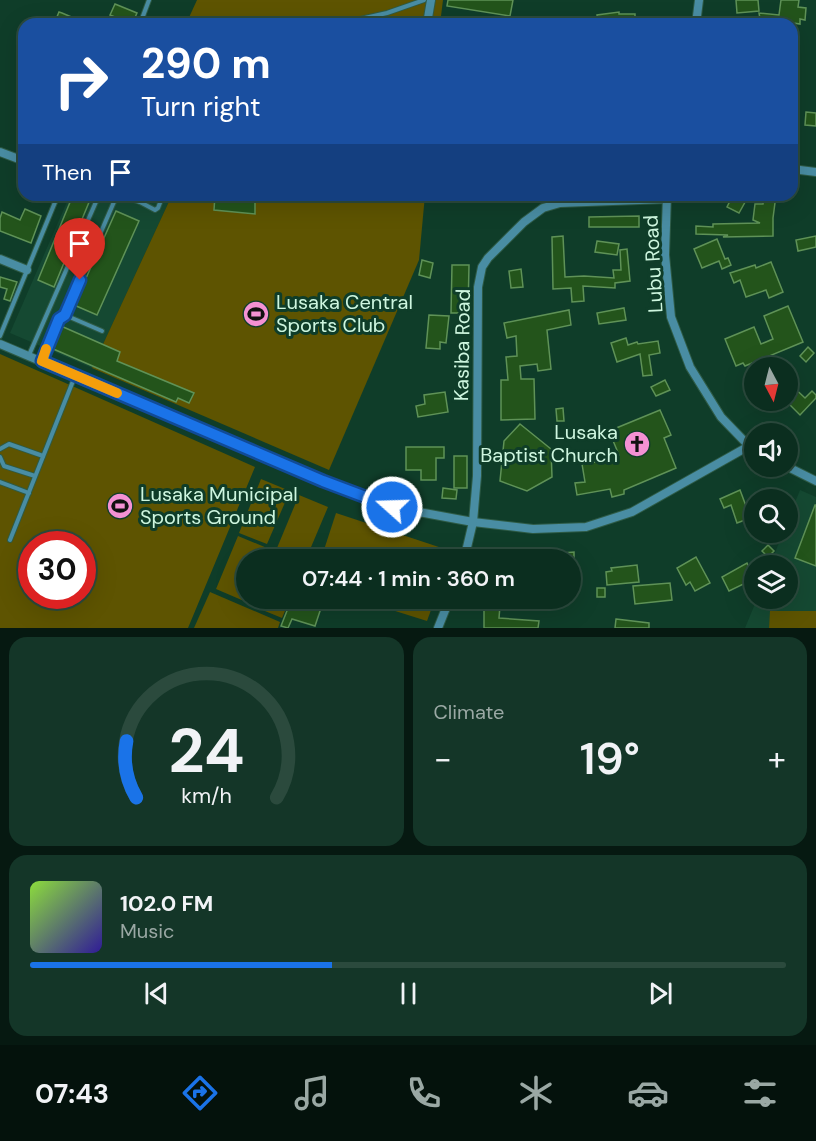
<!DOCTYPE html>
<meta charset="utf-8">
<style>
:root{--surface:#0b2e1f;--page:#143628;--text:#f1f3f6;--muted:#9aa8a4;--line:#2b4a3d;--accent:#1a73e8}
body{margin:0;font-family:"DM Sans",sans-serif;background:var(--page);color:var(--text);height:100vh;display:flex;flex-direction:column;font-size:22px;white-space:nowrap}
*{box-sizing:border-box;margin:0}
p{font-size:20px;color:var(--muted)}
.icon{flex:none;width:33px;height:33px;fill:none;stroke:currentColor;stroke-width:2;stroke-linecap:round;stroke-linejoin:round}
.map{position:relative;height:628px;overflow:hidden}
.sheet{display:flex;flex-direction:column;gap:9px;padding:9px;background:#061911;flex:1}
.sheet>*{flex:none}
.top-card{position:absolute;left:18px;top:18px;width:780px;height:183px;border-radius:18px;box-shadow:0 6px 24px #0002,0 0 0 2px var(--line);background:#1a4fa0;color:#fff;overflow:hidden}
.needle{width:39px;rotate:173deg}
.buttons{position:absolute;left:744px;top:357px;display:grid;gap:12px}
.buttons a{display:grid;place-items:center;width:54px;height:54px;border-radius:50%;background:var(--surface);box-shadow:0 6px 24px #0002,0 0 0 2px var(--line);font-size:30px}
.speed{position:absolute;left:18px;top:531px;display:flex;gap:12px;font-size:30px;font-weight:700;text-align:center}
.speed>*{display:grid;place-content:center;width:78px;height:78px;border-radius:50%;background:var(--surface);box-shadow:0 6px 24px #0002,0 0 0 2px var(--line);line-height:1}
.speed .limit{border:9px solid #d22;background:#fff;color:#111}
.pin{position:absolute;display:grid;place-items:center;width:51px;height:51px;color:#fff;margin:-62px -26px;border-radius:50% 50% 50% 0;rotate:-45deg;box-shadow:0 0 6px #0007}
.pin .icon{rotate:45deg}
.me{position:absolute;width:66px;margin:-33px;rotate:290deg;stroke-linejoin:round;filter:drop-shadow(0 0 4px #0008)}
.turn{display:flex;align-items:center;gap:21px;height:126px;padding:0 24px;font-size:27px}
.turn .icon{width:78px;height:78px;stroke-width:2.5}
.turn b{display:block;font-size:42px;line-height:51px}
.then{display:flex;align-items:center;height:57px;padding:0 24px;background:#0003;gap:12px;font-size:22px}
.big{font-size:45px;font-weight:600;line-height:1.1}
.sheet .widget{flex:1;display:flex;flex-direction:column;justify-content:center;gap:9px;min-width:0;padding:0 21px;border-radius:18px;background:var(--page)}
.sheet .dial{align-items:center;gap:0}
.dial svg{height:156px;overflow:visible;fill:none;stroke:var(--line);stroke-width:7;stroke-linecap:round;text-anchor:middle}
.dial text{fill:var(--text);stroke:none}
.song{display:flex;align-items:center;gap:18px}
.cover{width:72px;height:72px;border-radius:9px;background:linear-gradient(135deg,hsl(90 70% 55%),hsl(250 70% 35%))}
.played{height:6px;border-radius:3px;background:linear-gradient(90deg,var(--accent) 40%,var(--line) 40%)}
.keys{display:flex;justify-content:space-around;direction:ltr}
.heat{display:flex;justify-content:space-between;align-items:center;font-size:33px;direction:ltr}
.sheet .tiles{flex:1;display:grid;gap:9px;grid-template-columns:1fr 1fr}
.widget:last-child{grid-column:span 2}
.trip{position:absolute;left:236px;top:549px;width:345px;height:60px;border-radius:30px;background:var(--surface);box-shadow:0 6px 24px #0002,0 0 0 2px var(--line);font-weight:600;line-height:60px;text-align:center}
.tab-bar{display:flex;height:96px;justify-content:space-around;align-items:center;background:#04120c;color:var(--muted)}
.tab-bar .icon{width:42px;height:42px}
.tab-bar .current{color:var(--accent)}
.tab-bar b{font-size:27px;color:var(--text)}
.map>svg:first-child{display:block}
</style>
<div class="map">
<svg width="816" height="628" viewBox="0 0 816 628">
<rect width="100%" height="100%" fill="#0f3d29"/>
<!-- built -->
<g fill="#154932">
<path d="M70,195H172L92,368L10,333Z"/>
<path d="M800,490L816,497V628H745L757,599L788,598V566L770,565L783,533L788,532V520Z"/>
</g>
<!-- pitch -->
<g fill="#5e5401" fill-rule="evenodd">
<path d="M197,0H443L440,24H186Z"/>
<path d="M172,195H425L419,260L329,470L92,368Z"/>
<path d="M0,354L255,467L188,628H0ZM32,544H82V596H32Z"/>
<path d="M261,479L290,491L267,544L239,533Z"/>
<path d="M299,495L328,507L306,559L277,548Z"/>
<path d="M336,513L451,551L448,559H321Z"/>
<path d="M238,536L267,548L262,559L246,560V597L244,601L216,589Z"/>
<path d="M210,592L280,622L278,628H194Z"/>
<path d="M256,599V598L290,599L282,618L253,606Z"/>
<path d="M357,599L435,598V599L427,621Z"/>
<path d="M770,611H816V628H769Z"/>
</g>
<!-- building -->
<g fill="#23541b" stroke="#5f9257" stroke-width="1.5">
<path d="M448,0H513L510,16L447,6Z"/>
<path d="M736,0H758L759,11L737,13Z"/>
<path d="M781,0H799L798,7L806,8L805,20L800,19V24L781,21L780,24H761L759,13L779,15Z"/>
<path d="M115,4L137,13L132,24L110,15Z"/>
<path d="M59,12L62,13L88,24H54Z"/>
<path d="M619,12V14H635V24H598L597,15Z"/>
<path d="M792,83L799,84L797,106L792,105Z"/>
<path d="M806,112L816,113V126L805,125Z"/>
<path d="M73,195H92L54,287L38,280Z"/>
<path d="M215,195H255V214L214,210Z"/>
<path d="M733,195H749L739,213L727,207Z"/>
<path d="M764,195H776L773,218V236L723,237L728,235L696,234V226L713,227V224L760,223L753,220L755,204H763Z"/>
<path d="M25,209L41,216L31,243L0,231V218L2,212L20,220Z"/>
<path d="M116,211L139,221L97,315L74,305Z"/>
<path d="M639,216V227H589V217Z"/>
<path d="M563,236L565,277L584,276L614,278L613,270H621L620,250L627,249L630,281L615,283V288L583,286L584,301L572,302L571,288L553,289L552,237Z"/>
<path d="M816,236V247L798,251L796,240Z"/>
<path d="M717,239L725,259L728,258L731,265L722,269L719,261L702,268L694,249Z"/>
<path d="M597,241L619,244L617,255L595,252Z"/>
<path d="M422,260L433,263L430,278L419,275Z"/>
<path d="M771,262L783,292L769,298L766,290L746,297L740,280L734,283L730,273L755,265L756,268Z"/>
<path d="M452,265H469L468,313H451Z"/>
<path d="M521,269L523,287L511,288L509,271Z"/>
<path d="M0,277L17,282L10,301L4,299L7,289L0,287Z"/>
<path d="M788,306L803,342L745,366L743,363L736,366L725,339L754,327L761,344L773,339L764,316Z"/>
<path d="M624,308L626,320L599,324L597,313Z"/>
<path d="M569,310L571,325L547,330L551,369L538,371L537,364L520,366L521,379H534L535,419L501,420V380H508L506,357L517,356L516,336L507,338L504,323Z"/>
<path d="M429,315L449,316L446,343L440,342V349L426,348Z"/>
<path d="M61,326L120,352L117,361L194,393L189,403L178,398L176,402L51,348Z"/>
<path d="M626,338L628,345L637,342L638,344L658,341L660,353L649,355L652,375L643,376L640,354L617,362L611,343Z"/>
<path d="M808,347L814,353L806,362L800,356Z"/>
<path d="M665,380L670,390L656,396L651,387Z"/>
<path d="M788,382L805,398L812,391L816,395V398L800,415L788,403Z"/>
<path d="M445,392L448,412L418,417L416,406L425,404L424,395Z"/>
<path d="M563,408L564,421H557L556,409Z"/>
<path d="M660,410L671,435L664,438L676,468L624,490V494L612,497L610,489L577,495L575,483L585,482L582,464L603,461L619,455L609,431Z"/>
<path d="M520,424L551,449L552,477L527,491L500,481L504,441Z"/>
<path d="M406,447H444V458H436V480H421V470H406Z"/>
<rect x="454" y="456" width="13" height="32"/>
<path d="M443,488L457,490L456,499L442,498Z"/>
<path d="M740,490L746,506L749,505L753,517L737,523L731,505L724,508L720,499Z"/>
<path d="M815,505H816V566L795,558Z"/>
<path d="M768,545L774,551L768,557L762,551Z"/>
<path d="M574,552V560H550V554Z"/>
<path d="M696,557L710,583L695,591L690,582L686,585L677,568Z"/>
<path d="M747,563L754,579L729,591L722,577Z"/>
<path d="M637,565L639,582L607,585L606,572L612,571L611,568Z"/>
<path d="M670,583L672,600L635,604L633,586Z"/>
<rect x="597" y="588" width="8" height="9"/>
<path d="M292,598H311L323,602L315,626L292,619L288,628L281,626Z"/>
<path d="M484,598H522V603L500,606L499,618L539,621L538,628H484Z"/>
<path d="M616,619L649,623V628H615Z"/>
</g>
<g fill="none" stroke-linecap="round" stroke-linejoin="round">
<!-- lane casing -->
<g stroke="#2e5b46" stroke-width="6">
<g id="lane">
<path d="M140,24L149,0"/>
<path d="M338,24L387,13L424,0"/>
<path d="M117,195L140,202L144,195"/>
<path d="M140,202L155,210L158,208L163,195"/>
<path d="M65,315L102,331"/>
<path d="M0,336L58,195"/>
<path d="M29,355L99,195"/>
<path d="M42,360L59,319L65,315L117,195"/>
<path d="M0,449L9,444L43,456"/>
<path d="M0,457L4,466L35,476"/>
<path d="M0,482L29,493"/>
<path d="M10,540L75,376"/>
</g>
</g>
<!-- street casing -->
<g stroke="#2e5b46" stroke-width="10">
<g id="street">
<path d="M427,24L431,0"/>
<path d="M696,24L699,0"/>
<path d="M0,152L24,161"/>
<path d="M792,169L816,172"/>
<path d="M667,195L665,255L671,317L690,367L721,417L749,446L754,449"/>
<path d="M0,259L27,270"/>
<path d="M0,344L323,481L392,507L473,522L533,529L586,527L632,512L749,446"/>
<path d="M786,466L816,481"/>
<path d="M464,560L473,522L477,476L478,287L482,267L488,258L524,222L543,208L560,203L666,199"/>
<path d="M438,628L450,598"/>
</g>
</g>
<!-- lane -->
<use href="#lane" stroke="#498da3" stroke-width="4"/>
<!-- street -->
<use href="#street" stroke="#498da3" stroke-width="8"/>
</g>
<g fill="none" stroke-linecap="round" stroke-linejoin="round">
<!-- route casing -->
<g stroke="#114b97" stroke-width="15">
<path id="route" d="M80,280L65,315L59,319L42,361L323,481L392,507"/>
</g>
<!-- route -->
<use href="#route" stroke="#1a73e8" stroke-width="10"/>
<!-- slow -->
<path stroke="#f59e0b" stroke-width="10" d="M46,349L42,361L117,393"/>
</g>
<!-- icons -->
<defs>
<g id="stadium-disc" transform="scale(1.35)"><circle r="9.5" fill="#f491d3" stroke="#0f3d29"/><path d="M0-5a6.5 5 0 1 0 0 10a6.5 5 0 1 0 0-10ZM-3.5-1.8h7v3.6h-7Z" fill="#111"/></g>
<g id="church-disc" transform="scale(1.35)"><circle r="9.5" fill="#f491d3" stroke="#0f3d29"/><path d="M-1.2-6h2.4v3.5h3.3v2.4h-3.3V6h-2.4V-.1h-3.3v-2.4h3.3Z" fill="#111"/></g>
</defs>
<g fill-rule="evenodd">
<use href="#stadium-disc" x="256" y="314"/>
<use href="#church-disc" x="637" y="444"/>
<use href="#stadium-disc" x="120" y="506"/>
</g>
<g text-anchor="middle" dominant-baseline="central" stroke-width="6" stroke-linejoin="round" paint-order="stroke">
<!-- street labels -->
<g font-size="20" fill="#cef6df" stroke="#0f3d29">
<text transform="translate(653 264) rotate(-93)">Lubu Road</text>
<text transform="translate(462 345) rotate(-89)">Kasiba Road</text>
</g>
<!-- poi labels -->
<g font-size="20" fill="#cef6df" stroke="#0f3d29" text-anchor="start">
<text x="276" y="302">Lusaka Central<tspan x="276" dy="23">Sports Club</tspan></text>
<text x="618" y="432" text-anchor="end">Lusaka<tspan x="618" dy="23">Baptist Church</tspan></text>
<text x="140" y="494">Lusaka Municipal<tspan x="140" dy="23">Sports Ground</tspan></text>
</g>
</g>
</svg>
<div class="buttons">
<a><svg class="needle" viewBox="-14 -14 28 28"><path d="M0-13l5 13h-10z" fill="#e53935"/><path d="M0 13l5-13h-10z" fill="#9aa8a4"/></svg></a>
<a><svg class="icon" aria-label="sound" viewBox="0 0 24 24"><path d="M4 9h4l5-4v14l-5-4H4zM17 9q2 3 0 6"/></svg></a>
<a><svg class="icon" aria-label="search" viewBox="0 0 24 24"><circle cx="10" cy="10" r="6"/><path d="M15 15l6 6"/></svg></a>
<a><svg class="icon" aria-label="layers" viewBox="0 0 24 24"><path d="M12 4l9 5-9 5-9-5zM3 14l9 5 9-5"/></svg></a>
</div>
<div class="speed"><div class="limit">30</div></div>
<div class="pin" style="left:80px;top:280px;background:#d93025"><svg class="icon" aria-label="arrive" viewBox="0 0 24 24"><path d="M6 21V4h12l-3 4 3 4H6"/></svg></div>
<svg class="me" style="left:392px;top:507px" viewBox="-20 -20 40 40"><circle r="17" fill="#1a73e8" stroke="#fff" stroke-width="3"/><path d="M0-11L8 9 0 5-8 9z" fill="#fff"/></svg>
<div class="trip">07:44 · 1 min · 360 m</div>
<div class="top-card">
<div class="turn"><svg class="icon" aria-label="right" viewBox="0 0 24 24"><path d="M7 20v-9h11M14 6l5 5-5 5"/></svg><div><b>290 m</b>Turn right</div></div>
<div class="then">Then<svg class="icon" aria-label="arrive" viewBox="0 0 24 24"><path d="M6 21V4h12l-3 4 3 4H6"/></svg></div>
</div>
</div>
<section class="sheet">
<div class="tiles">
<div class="widget dial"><svg viewBox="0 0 100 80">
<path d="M14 69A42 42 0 1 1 86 69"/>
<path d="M14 69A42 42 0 0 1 9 40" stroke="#1a73e8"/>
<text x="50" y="56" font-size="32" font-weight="700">24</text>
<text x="50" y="72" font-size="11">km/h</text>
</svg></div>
<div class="widget"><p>Climate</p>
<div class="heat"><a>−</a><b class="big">19°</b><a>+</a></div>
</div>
<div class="widget">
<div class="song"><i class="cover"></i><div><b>102.0 FM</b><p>Music</p></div></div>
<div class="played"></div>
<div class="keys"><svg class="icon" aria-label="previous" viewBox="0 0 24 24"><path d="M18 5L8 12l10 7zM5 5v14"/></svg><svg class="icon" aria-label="pause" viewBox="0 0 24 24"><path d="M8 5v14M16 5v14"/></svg><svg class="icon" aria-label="next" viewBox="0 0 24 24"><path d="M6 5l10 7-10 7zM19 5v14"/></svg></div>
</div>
</div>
</section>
<nav class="tab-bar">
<b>07:43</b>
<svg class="icon current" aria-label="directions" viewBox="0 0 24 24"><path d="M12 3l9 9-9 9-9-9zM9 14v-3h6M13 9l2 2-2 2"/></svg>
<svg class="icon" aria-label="music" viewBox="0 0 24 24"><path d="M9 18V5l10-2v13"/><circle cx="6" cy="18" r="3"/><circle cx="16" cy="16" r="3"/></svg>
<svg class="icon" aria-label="phone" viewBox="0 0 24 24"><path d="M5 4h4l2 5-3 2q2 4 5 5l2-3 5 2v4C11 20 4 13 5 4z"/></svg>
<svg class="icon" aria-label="climate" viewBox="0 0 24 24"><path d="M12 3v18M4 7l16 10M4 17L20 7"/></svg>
<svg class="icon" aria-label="car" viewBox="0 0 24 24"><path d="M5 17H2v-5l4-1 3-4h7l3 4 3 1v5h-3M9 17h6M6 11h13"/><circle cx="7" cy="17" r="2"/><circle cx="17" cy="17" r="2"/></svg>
<svg class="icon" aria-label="filters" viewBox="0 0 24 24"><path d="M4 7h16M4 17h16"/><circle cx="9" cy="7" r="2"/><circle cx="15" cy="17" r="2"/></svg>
</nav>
